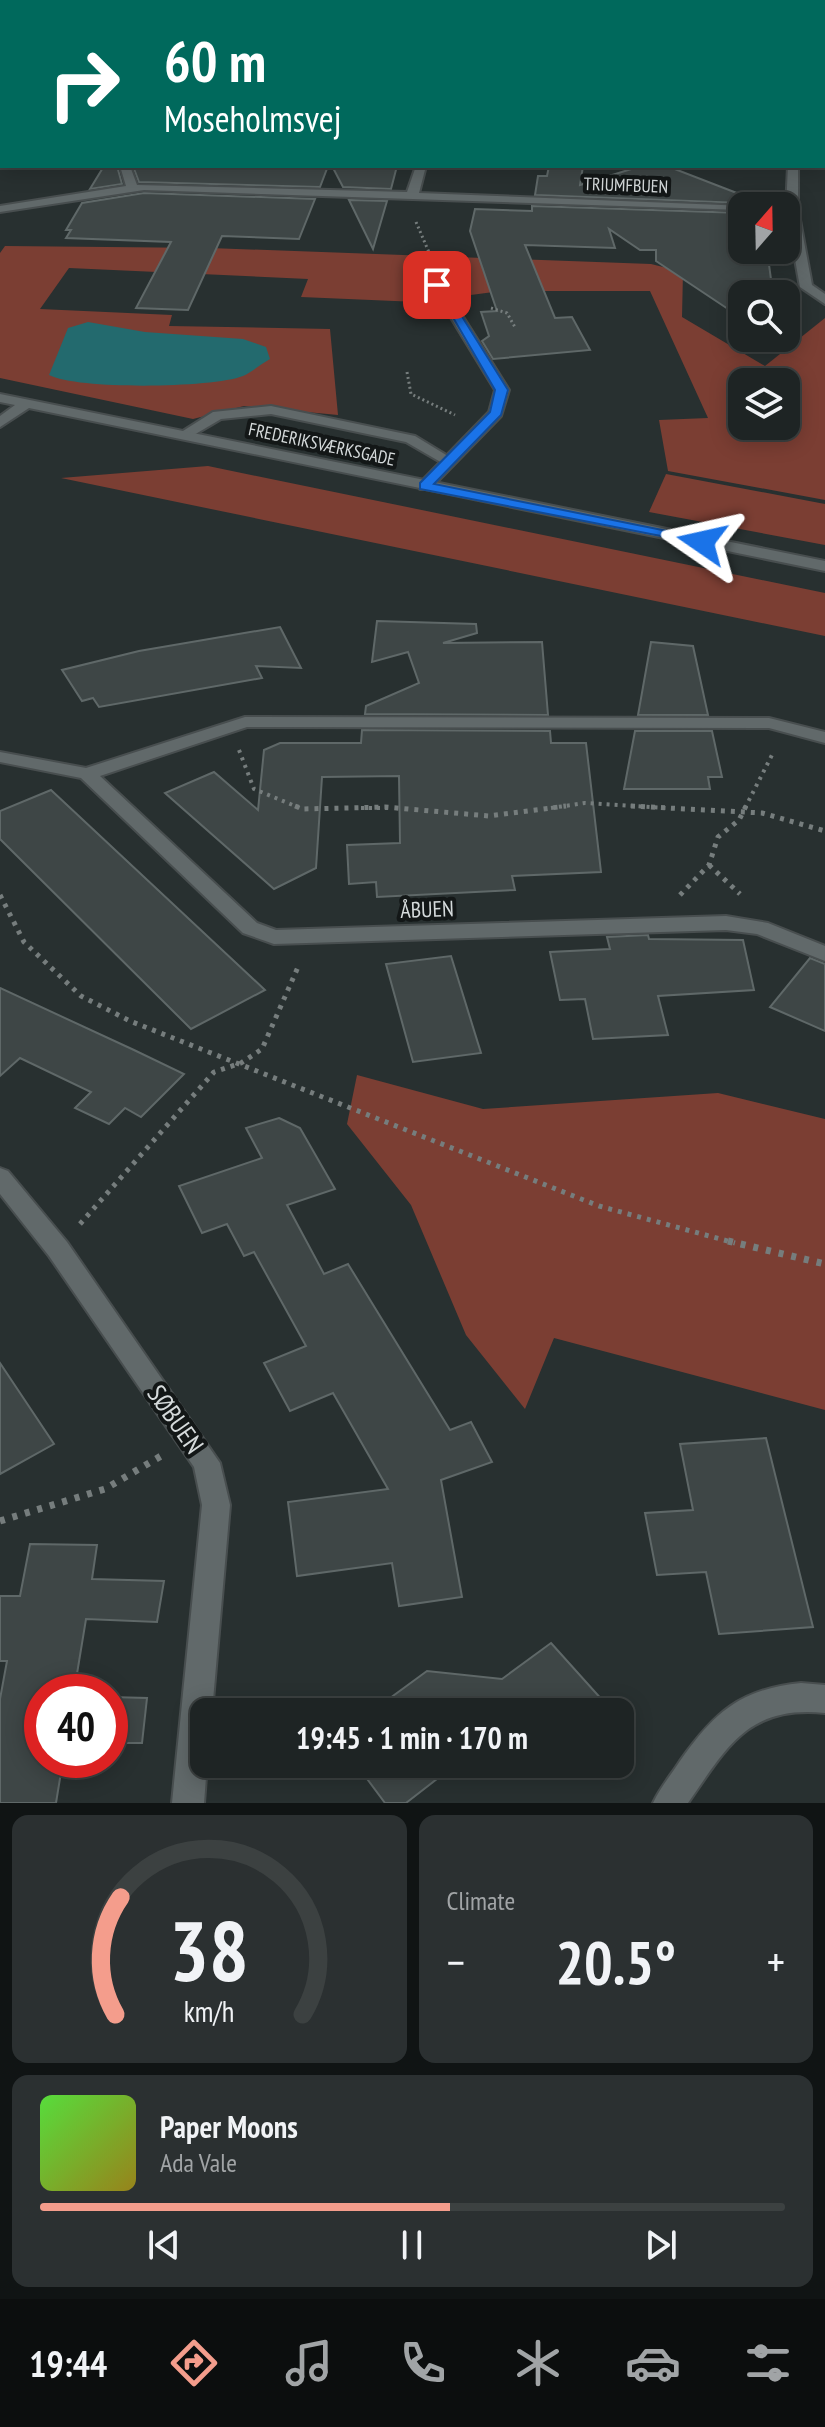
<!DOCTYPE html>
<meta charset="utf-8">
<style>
:root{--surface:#1e2424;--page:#2b3031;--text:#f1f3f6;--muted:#a1a4a6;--line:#3c4141;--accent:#f49d8c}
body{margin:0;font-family:"PT Sans Narrow",sans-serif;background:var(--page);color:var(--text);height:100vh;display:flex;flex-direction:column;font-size:30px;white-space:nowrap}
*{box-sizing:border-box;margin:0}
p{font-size:26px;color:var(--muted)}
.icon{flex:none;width:44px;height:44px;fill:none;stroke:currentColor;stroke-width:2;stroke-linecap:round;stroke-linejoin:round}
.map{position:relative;height:1803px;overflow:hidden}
.sheet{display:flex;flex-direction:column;gap:12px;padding:12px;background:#101414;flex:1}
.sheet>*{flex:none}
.guide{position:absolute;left:0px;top:0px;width:826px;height:168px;box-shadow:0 4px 20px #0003,0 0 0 2px var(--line);background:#00695c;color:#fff;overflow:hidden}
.needle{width:52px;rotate:20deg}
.buttons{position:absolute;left:728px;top:192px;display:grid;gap:16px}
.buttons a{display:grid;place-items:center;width:72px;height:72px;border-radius:16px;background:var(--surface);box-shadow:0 4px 20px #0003,0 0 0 2px var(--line);font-size:40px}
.speed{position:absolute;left:24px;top:1674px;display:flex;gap:16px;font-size:40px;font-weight:700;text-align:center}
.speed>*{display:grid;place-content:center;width:104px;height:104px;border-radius:50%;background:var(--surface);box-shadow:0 4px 20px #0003,0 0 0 2px var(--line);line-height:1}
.speed .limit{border:12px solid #d22;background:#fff;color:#111}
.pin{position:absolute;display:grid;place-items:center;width:68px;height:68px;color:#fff;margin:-34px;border-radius:16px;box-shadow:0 4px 12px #0006}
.me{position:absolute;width:88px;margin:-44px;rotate:281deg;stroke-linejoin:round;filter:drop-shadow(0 0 6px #0008)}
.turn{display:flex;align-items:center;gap:28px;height:168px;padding:0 32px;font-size:36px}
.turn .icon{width:104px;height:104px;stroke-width:2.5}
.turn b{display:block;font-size:56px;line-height:68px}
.big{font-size:60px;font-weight:800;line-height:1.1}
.sheet .tile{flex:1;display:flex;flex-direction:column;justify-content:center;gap:12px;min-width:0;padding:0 28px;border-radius:16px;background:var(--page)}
.sheet .dial{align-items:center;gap:0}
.dial svg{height:208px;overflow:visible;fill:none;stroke:var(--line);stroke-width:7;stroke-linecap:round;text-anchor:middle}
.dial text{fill:var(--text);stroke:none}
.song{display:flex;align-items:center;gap:24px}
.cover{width:96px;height:96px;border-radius:12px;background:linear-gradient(135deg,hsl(110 70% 55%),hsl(50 70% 35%))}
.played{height:8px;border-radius:4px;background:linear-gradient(90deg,var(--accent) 55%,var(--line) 55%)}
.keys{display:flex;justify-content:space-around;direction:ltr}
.heat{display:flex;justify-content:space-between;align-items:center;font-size:44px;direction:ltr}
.sheet .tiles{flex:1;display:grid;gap:12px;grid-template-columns:1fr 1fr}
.tile:last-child{grid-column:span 2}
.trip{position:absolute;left:190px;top:1698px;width:444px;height:80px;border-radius:16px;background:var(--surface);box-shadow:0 4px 20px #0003,0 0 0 2px var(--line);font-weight:800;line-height:80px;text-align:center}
.menu{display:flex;height:128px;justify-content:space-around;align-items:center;background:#0c0e0e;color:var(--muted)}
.menu .icon{width:56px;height:56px}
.menu .current{color:var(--accent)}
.menu b{font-size:36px;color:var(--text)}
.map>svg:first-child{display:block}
</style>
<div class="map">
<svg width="825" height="1803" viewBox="0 0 825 1803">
<rect width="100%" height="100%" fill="#283030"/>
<!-- green -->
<g fill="#7b3e33" fill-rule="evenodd">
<path d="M5,246L210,248L651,264L683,272L682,317L765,366L825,318V500L668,471L659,420L708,418L650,291H501L418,302L301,297L308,279L69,268L40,309L172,315L169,326L330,329L338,415L244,406L193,419L0,378V253ZM742,382H786V426H742Z"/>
<path d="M208,466L825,593V636L61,478Z"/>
<path d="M666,474L825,504V545L649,512Z"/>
<path d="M357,1075L483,1109L718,1093L825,1119V1410L554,1338L525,1409L466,1335L411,1205L347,1124Z"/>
</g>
<!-- water -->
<path fill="#236a6e" d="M88,322L145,332L243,339L266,347L270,359C261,364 252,372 243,376C213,388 78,390 49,375L68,328Z"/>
<!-- building -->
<g fill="#3e4646" stroke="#5f6868" stroke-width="2">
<path d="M104,166H117L122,184L90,189Z"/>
<path d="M133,166H328L320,187L139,182Z"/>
<path d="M332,166H397L391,189L343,187Z"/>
<path d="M549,166H583L580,185L641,166H667L742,195V203L535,195L538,176H547Z"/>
<path d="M144,193L315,199L299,239L222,236L188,310L136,308L171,242L66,238L71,230H66L82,203Z"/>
<path d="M349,200L387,201L373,249Z"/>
<path d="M532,206L742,213V250H767L773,294H742V311L734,313L656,261V250H640L609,229L615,248L525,245L555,318L572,317L590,350L493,359L482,341L489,336L481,312L497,311L470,231L475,209L532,211Z"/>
<path d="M377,621L476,624L477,633L443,643L542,642L548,715L365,714L366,706L419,683L408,652L372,662Z"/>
<path d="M280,627L301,668L256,666L262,678L99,707L93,698L82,701L62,670L139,651Z"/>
<path d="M651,642L693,646L708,715H638Z"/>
<path d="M362,730L550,731L551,743H586L601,872L512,876L515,890L377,897L376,882L349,884L347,845L400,843L399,776L322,777L316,868L274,889L165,793L214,772L258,810L264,750L280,743H361Z"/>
<path d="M635,731H712L722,777H708L710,789H624Z"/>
<path d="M51,790L265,990L191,1029L0,839V811Z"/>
<path d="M648,935L649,939L743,940L754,990L658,996L668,1035L593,1039L585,999L560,1000L550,952L610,949L607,937Z"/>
<path d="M451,956L481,1053L413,1062L386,964Z"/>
<path d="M810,958L825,964V1031L770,1007Z"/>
<path d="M0,988L134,1050L184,1074L141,1117L125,1108L109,1124L75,1108L91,1092L20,1058L0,1076Z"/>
<path d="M279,1118L300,1128L335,1189L287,1205L324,1274L348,1264L450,1430L471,1422L492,1462L441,1480L462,1597L399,1606L392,1563L297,1576L288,1502L388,1489L333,1393L290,1411L264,1363L306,1346L254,1252L244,1256L227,1224L202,1233L179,1186L262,1158L246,1128Z"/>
<path d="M0,1363L54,1444L0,1474Z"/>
<path d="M766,1438L813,1627L719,1634L706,1572L657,1575L645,1513L693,1510L680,1444Z"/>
<path d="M30,1544L97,1545L92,1579L164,1581L157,1622L86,1619L74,1692H42V1760H63L56,1803H0V1699L7,1661H0V1596H20Z"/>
<path d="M551,1643L613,1712H371L427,1671L502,1679Z"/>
<path d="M110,1697L147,1698L142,1743H110Z"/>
<path d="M356,1764H549L533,1776L455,1765L406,1803H385Z"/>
</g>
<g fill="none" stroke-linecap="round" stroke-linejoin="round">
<!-- lane casing -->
<g stroke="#484e4f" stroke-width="4">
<path id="lane" d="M271,406L415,436L456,461L444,464L406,442L271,414L221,419L187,439L175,436L213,412Z"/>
</g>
<!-- street casing -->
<g stroke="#484e4f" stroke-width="4">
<g id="street">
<path d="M400,0H414L415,2H401Z"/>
<path d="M778,0H786L787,2H779Z"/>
<rect x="824" y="47" width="1" height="6"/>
<rect x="824" y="155" width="1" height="6"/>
<path d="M120,166H130L137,185L407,192L416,166H426L419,193L747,206H742V210L144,190L0,212V206L126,186Z"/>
<path d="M788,166H798V209L812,285L825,294V304L800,287L786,209Z"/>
<path d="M437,281L443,285L509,390L501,416L430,489H420V483L489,412L495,390L431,285Z"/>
<path d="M245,717L769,718L825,732V743L769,728L247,727L100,776L257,923L276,930L726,916L768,923L825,946V961L757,934L726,930L274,944L243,933L81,778L0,762V752L86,768Z"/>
<path d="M0,1168L8,1171L67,1242L220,1463L230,1505L212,1712H204V1764H207L204,1803H172L202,1505L194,1467L49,1256L0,1194Z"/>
<path d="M801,1683L825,1685V1713C748,1705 727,1747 688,1803H653C660,1788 671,1775 680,1761C714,1713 740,1689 801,1683Z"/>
</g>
</g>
<!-- secondary casing -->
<g stroke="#484e4f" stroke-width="4">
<g id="secondary">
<path d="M2,48V54L0,55V49Z"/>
<path d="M0,394L825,561V571L29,408L0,427V416L15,405L0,402Z"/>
</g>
</g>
<!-- path-far3 -->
<g stroke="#767d7d" stroke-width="3" stroke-dasharray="2 3" stroke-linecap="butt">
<path d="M416,222L434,264"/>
<path d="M491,308L507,313L516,329"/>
<path d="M407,372L411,394L455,415"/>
</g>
<!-- path-far2 -->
<g stroke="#767d7d" stroke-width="4" stroke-dasharray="3 5" stroke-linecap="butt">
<path d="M239,750L254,789L300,808"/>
<path d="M361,808H392"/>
<path d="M551,808L585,803L666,808"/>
<path d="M745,808L773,753"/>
</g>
<!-- path-far1 -->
<g stroke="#767d7d" stroke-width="5" stroke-dasharray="4 6" stroke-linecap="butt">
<path d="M295,806L303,809L385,807L489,816L566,806"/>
<path d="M631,806L762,813L825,831"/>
<path d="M709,865L740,894"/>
<path d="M0,895L24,942L81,996L130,1021L599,1206L735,1243"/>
<path d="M680,895L709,865L718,837L739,820L746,806"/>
<path d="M80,1224L214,1072L241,1063L262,1049L298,967"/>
</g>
<!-- path -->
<g stroke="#767d7d" stroke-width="7" stroke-dasharray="5 8" stroke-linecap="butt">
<path d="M728,1241L825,1264"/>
<path d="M0,1521L105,1489L161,1456"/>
</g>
<!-- lane -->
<use href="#lane" fill="#61696a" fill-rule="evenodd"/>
<!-- street -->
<use href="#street" fill="#61696a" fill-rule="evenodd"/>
<!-- secondary -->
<use href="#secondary" fill="#61696a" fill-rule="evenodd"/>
</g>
<!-- route -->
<path fill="#1a73e8" stroke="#114b97" stroke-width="2" d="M433,283H441L508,390L501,415L434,484L702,538L707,539V545L420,489V483L490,412L495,390Z"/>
<g text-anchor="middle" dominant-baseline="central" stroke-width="8" stroke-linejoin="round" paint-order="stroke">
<!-- far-street labels -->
<g font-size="18" fill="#d5dadb" stroke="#131717">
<text transform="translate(626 185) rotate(2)">TRIUMFBUEN</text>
<text transform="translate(322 444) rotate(12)">FREDERIKSVÆRKSGADE</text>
</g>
<!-- street labels -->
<g font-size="22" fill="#d5dadb" stroke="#131717">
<text transform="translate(427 909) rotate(-2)">ÅBUEN</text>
</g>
<!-- near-street labels -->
<g font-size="26" fill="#d5dadb" stroke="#131717">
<text transform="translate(176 1419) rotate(55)">SØBUEN</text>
</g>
</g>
</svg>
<div class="buttons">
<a><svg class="needle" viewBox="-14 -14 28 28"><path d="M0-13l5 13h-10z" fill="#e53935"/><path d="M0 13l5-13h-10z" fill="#a1a4a6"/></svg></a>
<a><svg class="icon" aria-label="search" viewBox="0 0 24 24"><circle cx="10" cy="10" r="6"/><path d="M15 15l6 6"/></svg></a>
<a><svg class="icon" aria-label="layers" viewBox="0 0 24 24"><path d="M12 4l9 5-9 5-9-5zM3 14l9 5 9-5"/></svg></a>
</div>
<div class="speed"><div class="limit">40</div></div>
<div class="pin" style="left:437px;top:285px;background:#d93025"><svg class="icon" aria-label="arrive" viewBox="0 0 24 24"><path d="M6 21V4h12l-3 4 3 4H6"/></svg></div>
<svg class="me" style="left:702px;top:542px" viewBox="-20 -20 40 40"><path d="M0-17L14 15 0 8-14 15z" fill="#1a73e8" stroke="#fff" stroke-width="4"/></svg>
<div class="trip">19:45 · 1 min · 170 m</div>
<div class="guide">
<div class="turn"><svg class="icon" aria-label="right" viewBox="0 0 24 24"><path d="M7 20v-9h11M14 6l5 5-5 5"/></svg><div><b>60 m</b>Moseholmsvej</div></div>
</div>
</div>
<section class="sheet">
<div class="tiles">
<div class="tile dial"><svg viewBox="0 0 100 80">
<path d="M14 69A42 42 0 1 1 86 69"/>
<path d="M14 69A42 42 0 0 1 16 24" stroke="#f49d8c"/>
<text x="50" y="56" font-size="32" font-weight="700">38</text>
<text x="50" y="72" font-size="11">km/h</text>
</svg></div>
<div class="tile"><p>Climate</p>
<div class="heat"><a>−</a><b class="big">20.5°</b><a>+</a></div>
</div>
<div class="tile">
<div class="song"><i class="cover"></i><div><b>Paper Moons</b><p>Ada Vale</p></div></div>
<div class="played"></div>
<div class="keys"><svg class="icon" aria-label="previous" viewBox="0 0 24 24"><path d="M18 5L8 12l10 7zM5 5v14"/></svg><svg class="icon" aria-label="pause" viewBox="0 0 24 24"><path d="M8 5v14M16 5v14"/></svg><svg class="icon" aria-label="next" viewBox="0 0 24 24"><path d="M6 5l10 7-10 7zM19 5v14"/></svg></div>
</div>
</div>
</section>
<nav class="menu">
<b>19:44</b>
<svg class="icon current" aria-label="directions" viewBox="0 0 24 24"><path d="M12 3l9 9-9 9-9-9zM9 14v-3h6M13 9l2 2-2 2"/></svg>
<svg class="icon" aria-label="music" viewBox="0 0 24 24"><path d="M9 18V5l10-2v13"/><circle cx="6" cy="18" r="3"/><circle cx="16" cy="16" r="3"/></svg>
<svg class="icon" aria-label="phone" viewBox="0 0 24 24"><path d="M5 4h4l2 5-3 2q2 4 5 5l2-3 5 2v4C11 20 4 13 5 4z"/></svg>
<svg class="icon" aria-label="climate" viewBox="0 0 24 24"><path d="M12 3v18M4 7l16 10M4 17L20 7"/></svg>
<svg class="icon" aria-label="car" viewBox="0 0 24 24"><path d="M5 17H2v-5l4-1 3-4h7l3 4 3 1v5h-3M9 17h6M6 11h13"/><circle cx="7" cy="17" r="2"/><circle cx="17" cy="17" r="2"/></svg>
<svg class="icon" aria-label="filters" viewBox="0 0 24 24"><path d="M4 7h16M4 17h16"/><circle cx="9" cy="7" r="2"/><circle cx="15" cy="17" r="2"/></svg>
</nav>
